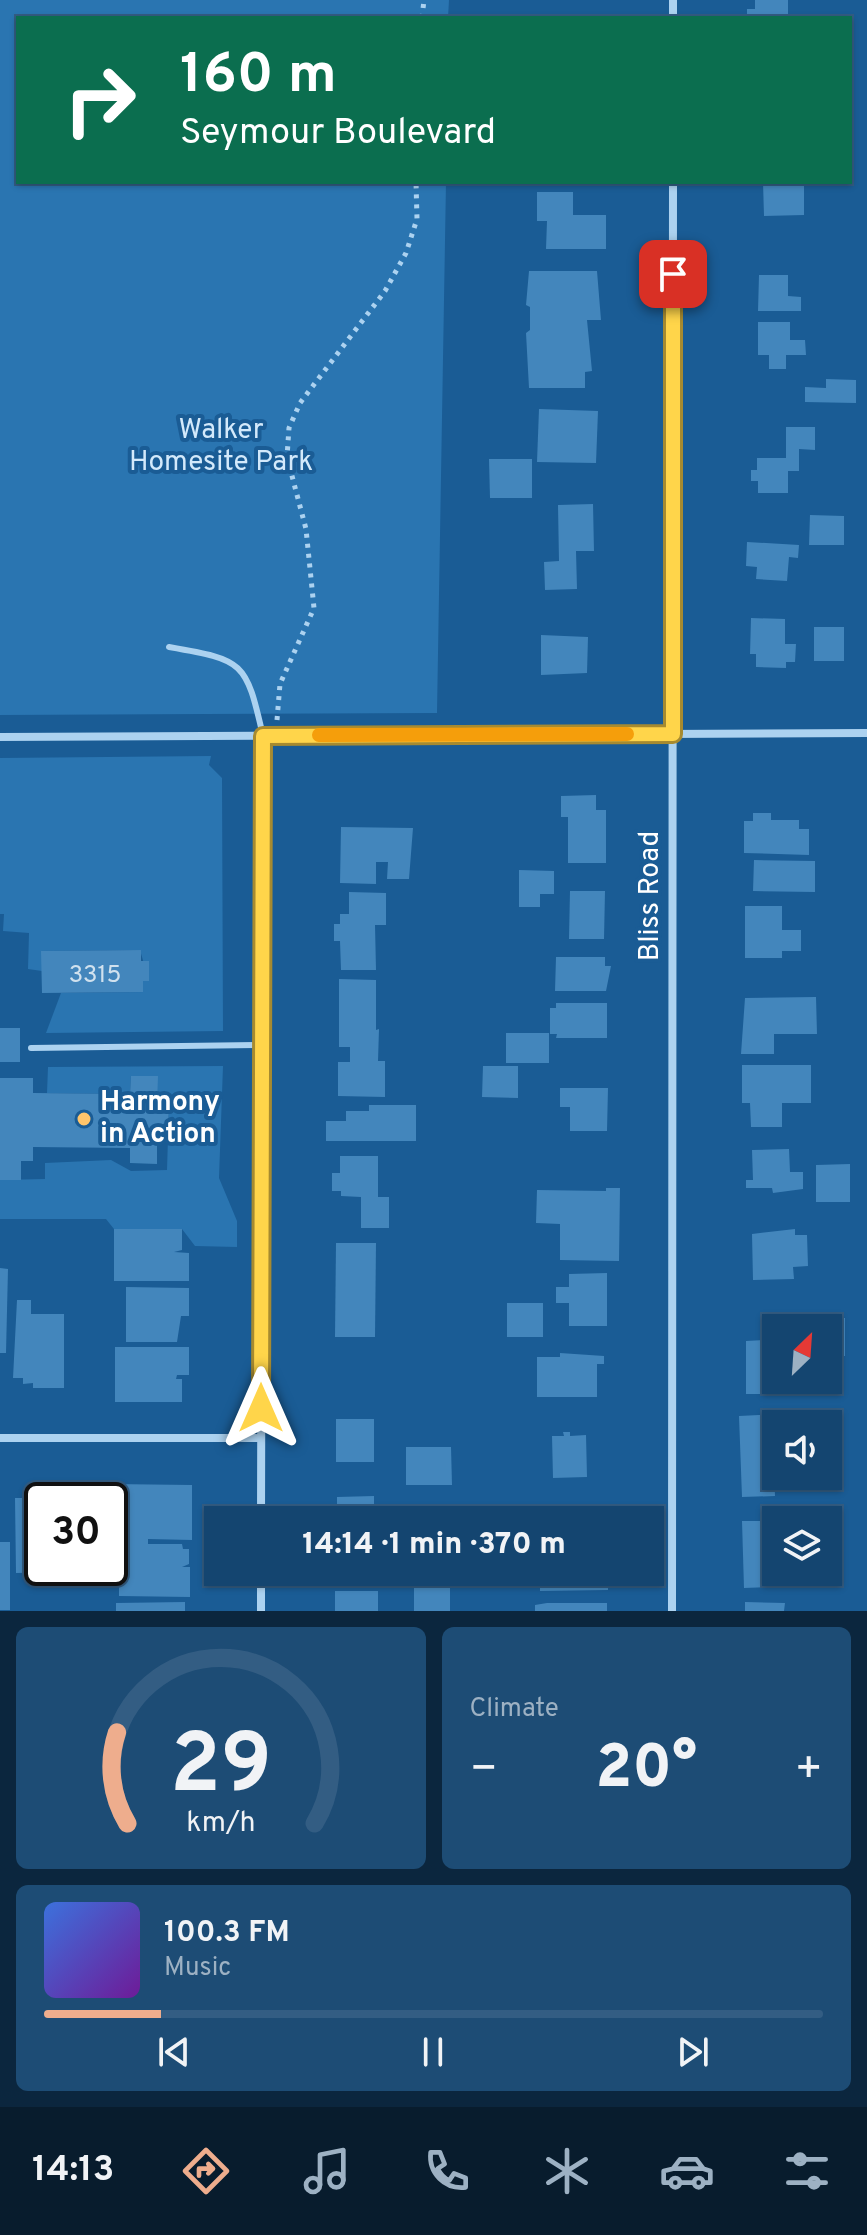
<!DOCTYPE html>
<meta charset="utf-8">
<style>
:root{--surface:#144570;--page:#1d4c75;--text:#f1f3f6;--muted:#9db1c3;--line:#335d83;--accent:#eead8d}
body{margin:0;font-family:Overpass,sans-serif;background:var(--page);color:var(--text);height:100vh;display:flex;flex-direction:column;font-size:30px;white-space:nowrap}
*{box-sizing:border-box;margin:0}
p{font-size:26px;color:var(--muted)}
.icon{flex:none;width:44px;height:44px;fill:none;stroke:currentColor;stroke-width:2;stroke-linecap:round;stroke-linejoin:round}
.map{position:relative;height:1611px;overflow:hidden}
.side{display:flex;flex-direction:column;gap:16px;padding:16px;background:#0b263e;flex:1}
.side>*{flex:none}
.guide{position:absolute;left:16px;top:16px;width:836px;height:168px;border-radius:0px;box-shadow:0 2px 6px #0004,0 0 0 2px var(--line);background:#0b6e4f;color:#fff;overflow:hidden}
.needle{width:52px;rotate:25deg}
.fabs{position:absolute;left:762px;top:1314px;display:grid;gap:16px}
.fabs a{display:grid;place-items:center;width:80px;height:80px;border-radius:0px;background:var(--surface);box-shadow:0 2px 6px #0004,0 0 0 2px var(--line);font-size:40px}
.speed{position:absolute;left:24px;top:1482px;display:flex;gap:16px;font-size:40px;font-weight:700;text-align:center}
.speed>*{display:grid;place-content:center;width:104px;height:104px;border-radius:50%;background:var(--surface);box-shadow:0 2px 6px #0004,0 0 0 2px var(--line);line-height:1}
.speed .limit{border:4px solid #111;border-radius:12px;background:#fff;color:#111}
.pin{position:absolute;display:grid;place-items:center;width:68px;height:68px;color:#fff;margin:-34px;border-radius:16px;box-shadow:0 4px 12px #0006}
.me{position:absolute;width:88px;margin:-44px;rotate:0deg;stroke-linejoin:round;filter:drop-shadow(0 0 6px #0008)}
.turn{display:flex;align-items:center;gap:28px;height:168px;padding:0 32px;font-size:36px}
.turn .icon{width:104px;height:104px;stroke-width:2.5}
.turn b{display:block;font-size:56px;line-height:68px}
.big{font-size:60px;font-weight:800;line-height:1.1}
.side .widget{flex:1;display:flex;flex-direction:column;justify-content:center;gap:12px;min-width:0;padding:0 28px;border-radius:12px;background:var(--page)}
.side .dial{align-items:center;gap:0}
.dial svg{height:208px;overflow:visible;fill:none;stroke:var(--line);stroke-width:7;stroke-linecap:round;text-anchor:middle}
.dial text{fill:var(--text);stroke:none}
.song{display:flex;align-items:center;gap:24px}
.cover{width:96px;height:96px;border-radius:12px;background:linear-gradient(135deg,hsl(220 70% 55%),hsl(280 70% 35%))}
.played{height:8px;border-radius:4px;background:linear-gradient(90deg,var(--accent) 15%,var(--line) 15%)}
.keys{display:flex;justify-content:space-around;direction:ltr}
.heat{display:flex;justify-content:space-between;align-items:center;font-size:44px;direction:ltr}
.side .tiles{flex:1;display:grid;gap:16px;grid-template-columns:1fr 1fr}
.widget:last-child{grid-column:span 2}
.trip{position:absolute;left:204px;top:1506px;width:460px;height:80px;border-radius:0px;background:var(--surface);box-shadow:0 2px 6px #0004,0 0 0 2px var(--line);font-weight:800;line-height:80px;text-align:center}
.tabs{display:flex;height:128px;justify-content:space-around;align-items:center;background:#081c2d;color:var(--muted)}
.tabs .icon{width:56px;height:56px}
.tabs .active{color:var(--accent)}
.tabs b{font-size:36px;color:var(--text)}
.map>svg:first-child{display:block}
</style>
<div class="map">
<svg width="867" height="1611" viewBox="0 0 867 1611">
<rect width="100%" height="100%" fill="#1a5c95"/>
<!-- green -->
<g fill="#2a75b1">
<path d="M0,0H449L448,18H18V182H446L437,713L0,715Z"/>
<path d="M211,756L209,765L222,778L223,1031L46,1033L61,993L143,992V981H149L140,950L42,951V971L28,969L29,933L3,931L4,914H0V758Z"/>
<path d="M223,1066L219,1178L237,1221V1247L195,1246L182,1229H114L106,1219H0V1180L45,1179V1163L111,1160L131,1171L167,1170L169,1105H157V1077L131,1076L130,1094L47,1093L48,1067Z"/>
</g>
<!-- building -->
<g fill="#4386bc">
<path d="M755,0H788V18H747V9H755Z"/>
<path d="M763,182L804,185V215L764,216Z"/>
<path d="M537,192H573V215H606V249H546L547,221H537Z"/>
<path d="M529,271H597L601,320H587L592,371L585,372V388H529L526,333L530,330V307L526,305Z"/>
<path d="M759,275H788V296L801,297V311H758Z"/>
<path d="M758,322H790V340H805L806,355H786V369H769V355H758Z"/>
<path d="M826,379L856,380V403L805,402V387L826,388Z"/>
<path d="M539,409L598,411L596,463L537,462Z"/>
<path d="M786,427H815V450L799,449V471H788V493H758V481H751V470H757V458H786Z"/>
<path d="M489,459H532V498H490Z"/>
<path d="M593,504L594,551H576L577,589L545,590L544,562L559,561L558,505Z"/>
<path d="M810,515L844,516V545H809Z"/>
<path d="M747,542L799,545L798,558L789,557L787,581L756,579L757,567L746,566Z"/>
<path d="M751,618L785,619V644H796L795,662H786V668L756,667V654H750Z"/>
<rect x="814" y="627" width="30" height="34"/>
<path d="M541,635L588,637L587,673L541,675Z"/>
<path d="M596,795V810H606V863H568V817H561V796Z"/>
<path d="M753,813H771V820H799V829H809V855L744,853V821H753Z"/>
<path d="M341,827L413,828L409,879H387L388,862H376V884L340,883Z"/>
<path d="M754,860L815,861V892L753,891Z"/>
<path d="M519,870L554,871V894H540V907H519Z"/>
<path d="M570,891H605L604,939H569Z"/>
<path d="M349,892L386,893V925H375L376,970H341L340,941H334V924H340V914H349Z"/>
<path d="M745,906H782V930H801V951H782V958H745Z"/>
<path d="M141,950V961H149V981H143V992L42,993L41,951Z"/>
<path d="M556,957H605V966H611L606,991H555Z"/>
<path d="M339,979L376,980V1030L379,1029L378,1061H385V1097L338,1096V1062H350V1047H339Z"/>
<path d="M816,997L817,1034H774V1054H741L745,998Z"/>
<path d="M556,1003H607V1038H556L557,1034H550V1008H556Z"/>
<rect x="0" y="1028" width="20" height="34"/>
<rect x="506" y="1033" width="43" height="30"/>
<path d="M742,1065H811V1103H782V1127H751L750,1103H742Z"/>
<path d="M483,1066H518V1098L482,1097Z"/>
<path d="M131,1076H158L157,1105H169L168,1134H157V1164L130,1163V1148L33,1147V1161H21V1180H0V1078H33V1093L130,1094Z"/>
<path d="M560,1088H608L607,1131H570V1107H560Z"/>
<path d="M369,1105H416V1141H326V1121H346V1111H369Z"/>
<path d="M789,1149L790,1172H803V1189L773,1193L772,1188H746V1180H753L752,1150Z"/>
<path d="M340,1156H378V1197H389V1228H361V1197L341,1196V1191H332V1173H340Z"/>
<path d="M850,1164V1202H816V1165Z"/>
<path d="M606,1188H620L619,1261L560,1260V1224L536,1223L537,1190L606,1191Z"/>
<path d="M114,1229H182V1250L174,1252L189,1253V1281H114Z"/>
<path d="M795,1229V1235H807L808,1266L793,1267L794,1279L753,1280L752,1234Z"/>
<path d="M336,1243H376L375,1337H335Z"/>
<path d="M0,1268L8,1269L6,1353H0Z"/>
<path d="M607,1273V1326H569V1303H556V1287H569V1274Z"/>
<path d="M126,1287L189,1288V1316H181L177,1342H126Z"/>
<path d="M17,1300H31V1314H64V1388H33V1383L23,1384V1378H13Z"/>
<rect x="507" y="1303" width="36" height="34"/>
<path d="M811,1318H845V1356L828,1357V1328H811Z"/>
<path d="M764,1336H772V1341H776V1380H784L785,1394H746V1341L764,1340Z"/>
<path d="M115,1347H189V1375H177L176,1379H182V1402H115Z"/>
<path d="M560,1353L604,1356V1364H597V1397H537V1357H560Z"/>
<path d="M780,1414L781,1424H776L773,1435L775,1496L742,1497L739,1416Z"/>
<rect x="336" y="1419" width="38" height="43"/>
<path d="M563,1432H570V1436L586,1435L587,1477L553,1478L552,1436H564Z"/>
<path d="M406,1447H451L452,1485H406Z"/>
<path d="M111,1484L192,1485V1540L148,1539V1544H182L183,1549H189V1564L182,1567H190V1597L119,1596V1525H110Z"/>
<path d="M374,1496V1520H330V1511H337V1497Z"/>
<path d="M15,1498H42V1568H63V1572L16,1573Z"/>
<rect x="529" y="1504" width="38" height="16"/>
<path d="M742,1521H773L775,1587L744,1588Z"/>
<rect x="0" y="1542" width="10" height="68"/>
<path d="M528,1572H608V1590L540,1591V1586H528Z"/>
<rect x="414" y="1574" width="36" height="37"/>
<rect x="335" y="1591" width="43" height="20"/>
<path d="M185,1602V1611H116V1603Z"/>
<path d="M745,1602L785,1603L784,1611H745Z"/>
<path d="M547,1603H607V1611H535V1605Z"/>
</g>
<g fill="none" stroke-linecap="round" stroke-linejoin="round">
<!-- path -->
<g stroke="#acd2f0" stroke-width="5" stroke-dasharray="4 6" stroke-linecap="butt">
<path d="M422,18L424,0"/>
<path d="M277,720L280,684L314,608L306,529L287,457L289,428L300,403L385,291L406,253L417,219L416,182"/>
</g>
<!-- service -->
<g stroke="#acd2f0" stroke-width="6">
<path d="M169,647C244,660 246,661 263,736"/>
<path d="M31,1048L262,1045"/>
</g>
<!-- minor -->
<g stroke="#acd2f0" stroke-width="8">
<path d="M673,18V0"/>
<path d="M0,737L867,733"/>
<path d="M0,1438H261"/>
<path d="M261,1520L263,736"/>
<path d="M261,1611V1572"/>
<path d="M672,1611L673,182"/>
</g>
</g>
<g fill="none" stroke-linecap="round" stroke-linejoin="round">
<!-- route casing -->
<g stroke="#a68a30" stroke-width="20">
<path id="route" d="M261,1408L263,736L673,734V274"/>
</g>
<!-- route -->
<use href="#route" stroke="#ffd54a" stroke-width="14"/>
<!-- slow -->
<path stroke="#f59e0b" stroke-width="14" d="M319,735L627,734"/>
</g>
<!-- markers -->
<circle fill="#ffc56b" stroke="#1a5c95" stroke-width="3" cx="84" cy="1119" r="8"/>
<g text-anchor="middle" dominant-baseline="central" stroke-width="8" stroke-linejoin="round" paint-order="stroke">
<!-- number labels -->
<g font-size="24" fill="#d0e1ee">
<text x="95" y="976">3315</text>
</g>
<!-- park labels -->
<g font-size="28" fill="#d3e9fb" stroke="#1a5c95">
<text x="221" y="431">Walker<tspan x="221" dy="32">Homesite Park</tspan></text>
</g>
<!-- street labels -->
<g font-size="28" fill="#fff" stroke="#1a5c95">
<text transform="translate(651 896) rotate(-90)">Bliss Road</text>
</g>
<!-- poi labels -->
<g font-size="28" font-weight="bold" fill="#fff" stroke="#1a5c95" text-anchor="start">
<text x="100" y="1103">Harmony<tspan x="100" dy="32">in Action</tspan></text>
</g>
</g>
</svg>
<div class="fabs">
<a><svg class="needle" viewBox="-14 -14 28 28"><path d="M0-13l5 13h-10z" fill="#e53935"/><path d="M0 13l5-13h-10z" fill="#9db1c3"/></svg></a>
<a><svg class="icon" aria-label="sound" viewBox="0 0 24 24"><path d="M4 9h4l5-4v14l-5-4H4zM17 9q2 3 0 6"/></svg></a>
<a><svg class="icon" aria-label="layers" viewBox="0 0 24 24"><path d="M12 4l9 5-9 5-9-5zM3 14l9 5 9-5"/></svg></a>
</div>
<div class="speed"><div class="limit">30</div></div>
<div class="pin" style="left:673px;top:274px;background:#d93025"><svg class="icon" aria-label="arrive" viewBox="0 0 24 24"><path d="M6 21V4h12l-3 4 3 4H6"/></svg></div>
<svg class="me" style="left:261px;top:1408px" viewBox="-20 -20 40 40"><path d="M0-17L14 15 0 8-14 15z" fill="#ffd54a" stroke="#fff" stroke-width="4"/></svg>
<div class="trip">14:14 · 1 min · 370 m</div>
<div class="guide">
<div class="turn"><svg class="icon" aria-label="right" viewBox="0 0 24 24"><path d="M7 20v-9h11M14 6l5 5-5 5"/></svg><div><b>160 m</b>Seymour Boulevard</div></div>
</div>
</div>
<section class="side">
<div class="tiles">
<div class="widget dial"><svg viewBox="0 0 100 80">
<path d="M14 69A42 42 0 1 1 86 69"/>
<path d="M14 69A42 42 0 0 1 10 34" stroke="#eead8d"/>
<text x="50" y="56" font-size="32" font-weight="700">29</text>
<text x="50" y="72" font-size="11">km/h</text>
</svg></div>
<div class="widget"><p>Climate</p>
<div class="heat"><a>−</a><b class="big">20°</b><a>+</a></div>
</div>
<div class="widget">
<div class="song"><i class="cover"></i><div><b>100.3 FM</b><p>Music</p></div></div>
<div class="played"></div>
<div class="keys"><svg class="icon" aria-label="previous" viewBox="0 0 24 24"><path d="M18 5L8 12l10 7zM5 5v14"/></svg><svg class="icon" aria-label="pause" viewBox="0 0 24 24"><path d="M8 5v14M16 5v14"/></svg><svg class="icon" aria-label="next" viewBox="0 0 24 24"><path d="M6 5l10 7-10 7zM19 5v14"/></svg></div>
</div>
</div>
</section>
<nav class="tabs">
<b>14:13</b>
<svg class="icon active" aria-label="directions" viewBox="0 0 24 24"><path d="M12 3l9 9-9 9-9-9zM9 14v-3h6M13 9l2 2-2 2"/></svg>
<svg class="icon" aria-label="music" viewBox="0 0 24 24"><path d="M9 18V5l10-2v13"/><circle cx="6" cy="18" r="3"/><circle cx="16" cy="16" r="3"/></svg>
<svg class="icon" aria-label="phone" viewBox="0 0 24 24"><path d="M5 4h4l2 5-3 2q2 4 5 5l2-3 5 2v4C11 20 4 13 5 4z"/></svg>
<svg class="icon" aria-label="climate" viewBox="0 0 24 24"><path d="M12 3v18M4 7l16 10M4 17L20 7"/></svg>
<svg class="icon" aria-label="car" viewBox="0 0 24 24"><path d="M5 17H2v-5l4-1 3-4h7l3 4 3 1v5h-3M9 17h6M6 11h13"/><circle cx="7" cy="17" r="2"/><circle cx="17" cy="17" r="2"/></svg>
<svg class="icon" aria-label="filters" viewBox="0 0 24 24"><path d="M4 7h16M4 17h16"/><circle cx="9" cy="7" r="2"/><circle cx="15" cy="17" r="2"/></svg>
</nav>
